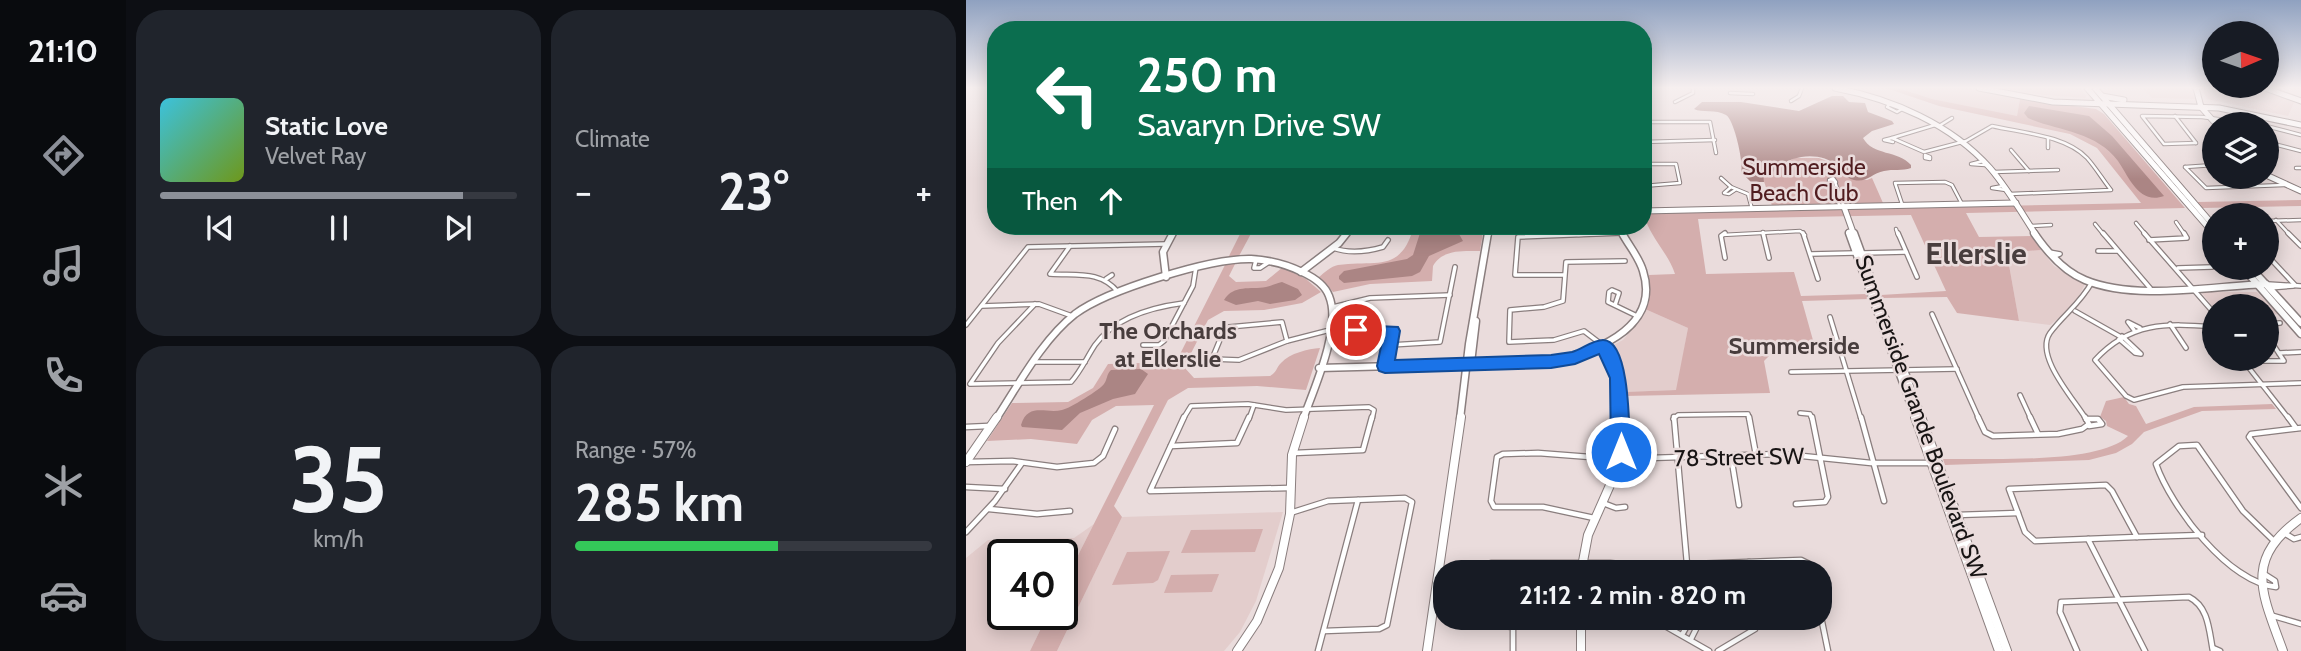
<!DOCTYPE html>
<meta charset="utf-8">
<style>
:root{--surface:#171b24;--page:#20242c;--text:#f1f3f6;--muted:#9ea1a6;--line:#363941;--accent:#8c9099}
body{margin:0;font-family:Cabin,sans-serif;background:var(--page);color:var(--text);height:100vh;display:flex;flex-direction:column;font-size:26px;white-space:nowrap}
*{box-sizing:border-box;margin:0}
p{font-size:23px;color:var(--muted)}
.icon{flex:none;width:38px;height:38px;fill:none;stroke:currentColor;stroke-width:2;stroke-linecap:round;stroke-linejoin:round}
.map{position:relative;flex:1;overflow:hidden}
.details{display:flex;flex-direction:column;gap:10px;padding:10px;background:#0d0f14;width:840px}
.details>*{flex:none}
.banner{position:absolute;left:21px;top:21px;width:665px;height:214px;border-radius:28px;box-shadow:0 4px 18px #0003;background:#0b6e4f;color:#fff;overflow:hidden}
.needle{width:46px;rotate:88deg}
.buttons{position:absolute;left:1236px;top:21px;display:grid;gap:14px}
.buttons a{display:grid;place-items:center;width:77px;height:77px;border-radius:50%;background:var(--surface);box-shadow:0 4px 18px #0003;font-size:35px}
.speed{position:absolute;left:21px;top:539px;display:flex;gap:14px;font-size:35px;font-weight:700;text-align:center}
.speed>*{display:grid;place-content:center;width:91px;height:91px;border-radius:50%;background:var(--surface);box-shadow:0 4px 18px #0003;line-height:1}
.speed .limit{border:4px solid #111;border-radius:10px;background:#fff;color:#111}
.pin{position:absolute;display:grid;place-items:center;width:60px;height:60px;color:#fff;margin:-30px;border:4px solid #fff;border-radius:50%;box-shadow:0 2px 7px #0007}
.me{position:absolute;width:77px;margin:-38px;rotate:0deg;stroke-linejoin:round;filter:drop-shadow(0 0 5px #0008)}
.turn{display:flex;align-items:center;gap:24px;height:147px;padding:0 35px;font-size:32px}
.turn .icon{width:91px;height:91px;stroke-width:2.5}
.turn b{display:block;font-size:49px;line-height:60px}
.then{display:flex;align-items:center;height:66px;padding:0 35px;background:#0003;gap:14px;font-size:26px}
.big{font-size:52px;font-weight:700;line-height:1.1}
.details .widget{flex:1;display:flex;flex-direction:column;justify-content:center;gap:10px;min-width:0;padding:0 24px;border-radius:28px;background:var(--page)}
.details .dial{align-items:center;gap:0}
.dial b{font-size:91px;line-height:1}
.song{display:flex;align-items:center;gap:21px}
.cover{width:84px;height:84px;border-radius:10px;background:linear-gradient(135deg,hsl(190 70% 55%),hsl(80 70% 35%))}
.played{height:7px;border-radius:4px;background:linear-gradient(90deg,var(--accent) 85%,var(--line) 85%)}
.keys{display:flex;justify-content:space-around;direction:ltr}
.heat{display:flex;justify-content:space-between;align-items:center;font-size:38px;direction:ltr}
.charge{height:10px;border-radius:5px;background:linear-gradient(90deg,#34c759 57%,var(--line) 0)}
.details .tiles{flex:1;display:grid;gap:10px;grid-template-columns:repeat(2,1fr)}
.trip{position:absolute;left:467px;top:560px;width:399px;height:70px;border-radius:28px;background:var(--surface);box-shadow:0 4px 18px #0003;font-weight:700;line-height:70px;text-align:center}
main{display:flex;flex:1;min-height:0}
.tab-bar{display:flex;flex-direction:column;width:126px;justify-content:space-around;align-items:center;background:#090b0e;color:var(--muted)}
.tab-bar .icon{width:49px;height:49px}
.tab-bar .on{color:var(--accent)}
.tab-bar b{font-size:32px;color:var(--text)}
.map>svg:first-child{display:block}
</style>
<main>
<nav class="tab-bar">
<b>21:10</b>
<svg class="icon on" aria-label="directions" viewBox="0 0 24 24"><path d="M12 3l9 9-9 9-9-9zM9 14v-3h6M13 9l2 2-2 2"/></svg>
<svg class="icon" aria-label="music" viewBox="0 0 24 24"><path d="M9 18V5l10-2v13"/><circle cx="6" cy="18" r="3"/><circle cx="16" cy="16" r="3"/></svg>
<svg class="icon" aria-label="phone" viewBox="0 0 24 24"><path d="M5 4h4l2 5-3 2q2 4 5 5l2-3 5 2v4C11 20 4 13 5 4z"/></svg>
<svg class="icon" aria-label="climate" viewBox="0 0 24 24"><path d="M12 3v18M4 7l16 10M4 17L20 7"/></svg>
<svg class="icon" aria-label="car" viewBox="0 0 24 24"><path d="M5 17H2v-5l4-1 3-4h7l3 4 3 1v5h-3M9 17h6M6 11h13"/><circle cx="7" cy="17" r="2"/><circle cx="17" cy="17" r="2"/></svg>
</nav>
<section class="details">
<div class="tiles">
<div class="widget">
<div class="song"><i class="cover"></i><div><b>Static Love</b><p>Velvet Ray</p></div></div>
<div class="played"></div>
<div class="keys"><svg class="icon" aria-label="previous" viewBox="0 0 24 24"><path d="M18 5L8 12l10 7zM5 5v14"/></svg><svg class="icon" aria-label="pause" viewBox="0 0 24 24"><path d="M8 5v14M16 5v14"/></svg><svg class="icon" aria-label="next" viewBox="0 0 24 24"><path d="M6 5l10 7-10 7zM19 5v14"/></svg></div>
</div>
<div class="widget"><p>Climate</p>
<div class="heat"><a>−</a><b class="big">23°</b><a>+</a></div>
</div>
<div class="widget dial"><b>35</b><p>km/h</p></div>
<div class="widget"><p>Range · 57%</p><b class="big">285 km</b><div class="charge"></div></div>
</div>
</section>
<div class="map">
<svg width="1335" height="651" viewBox="0 0 1335 651">
<rect width="100%" height="100%" fill="#eadcdc"/>
<!-- built -->
<g fill="#e3cdcc">
<path d="M932,88H1000L1054,99L1051,117L966,99Z"/>
<path d="M1035,88H1114L1120,96L1119,98L1079,95Z"/>
<path d="M1176,88H1226L1229,99L1186,98Z"/>
<path d="M1235,88H1297L1329,100L1322,116L1241,99Z"/>
<path d="M1075,250L1088,266L1119,284L1108,306L1084,325L1053,321L1043,265L1049,258L1047,252Z"/>
<path d="M1235,292H1291L1312,314L1300,315V306L1248,308Z"/>
<path d="M679,309L722,328L711,390L658,392L656,373L644,347L657,340L675,319Z"/>
<path d="M317,512L290,601L274,632L258,651H91L156,517Z"/>
<path d="M128,524L96,587V555H37V614H82L64,651H0V558L22,540L108,538Z"/>
</g>
<!-- green -->
<g fill="#d4aead">
<path d="M920,88H932L966,99L1051,116L1054,99L1130,109L1138,114L1219,208L1000,213L1013,237L1066,236L1075,250L1047,252L1049,257L1043,265L1053,321L991,313L981,297L916,298L915,295L980,291L945,215L732,219L740,274L828,272L835,296L901,294L903,299L836,301L850,351L806,353L798,361L804,393L658,396V392L710,390L722,328L679,309L684,291L683,275L709,274C703,255 687,240 680,221H677V213L1175,203L1131,148L1104,134L973,106Z"/>
<path d="M828,158H853L869,164L878,175L901,180L906,178L917,203L806,206L795,172L808,171Z"/>
<path d="M1335,200V206L1236,208L1231,202Z"/>
<path d="M216,226H381L288,228L273,256H263L276,230L213,231Z"/>
<path d="M448,226H518L514,251C496,251 477,249 467,266L466,281L404,284L367,292L353,277C358,273 365,266 372,265C412,260 435,273 448,226Z"/>
<path d="M270,262L263,276L270,282L300,281L317,267L340,279L355,292L336,303L298,310L258,311L242,320L218,367L228,378L304,376C311,372 310,368 315,363C324,353 342,349 354,348L340,390L291,386L222,388L202,400L148,506L156,517L91,651H64L82,614H96V587L188,405L150,406L126,420L111,444L65,439L21,441L46,403L102,402L127,388L142,364L210,362L260,263Z"/>
<path d="M1158,397L1163,404L1170,406L1180,424L1228,407L1306,404L1310,409L1236,411L1178,432L1166,444L1150,453L1123,460L979,465L977,459C1020,458 1133,465 1162,436L1141,426L1140,421L1134,417L1140,401Z"/>
<path d="M297,529L289,552L215,553L225,530Z"/>
<path d="M204,551L192,580L187,583L146,585L161,552Z"/>
<path d="M253,574L246,592L198,593L205,575Z"/>
</g>
<!-- water -->
<g fill="#ab8584">
<path d="M866,96H877L883,102L899,103L902,112L926,121L928,124L906,131L897,138C907,156 932,150 945,165V168C936,171 927,169 918,171C906,173 901,183 888,180C878,178 878,172 872,166C853,150 822,155 807,172L797,171L798,182H785L775,172C778,164 768,119 760,115C750,109 736,113 728,109L736,102H775L833,111Z"/>
<path d="M1063,106L1123,116L1146,136L1198,196C1173,205 1163,177 1152,161C1130,131 1092,131 1062,118L1058,113Z"/>
<path d="M465,230L493,234L497,241L463,256L454,272L446,276L378,283L373,279V276L378,271L441,259L447,255L454,233Z"/>
<path d="M316,282L332,289L336,295L329,300L304,304L292,301L270,305L258,300C268,284 284,290 300,287C305,286 311,283 316,282Z"/>
<path d="M175,369L182,374L169,394L147,399L114,413L96,430L56,427L55,425C62,402 80,414 96,410C103,409 135,389 138,384C142,378 140,375 145,370Z"/>
</g>
<g fill="none" stroke-linecap="round" stroke-linejoin="round">
<!-- street-far2 casing -->
<g stroke="#8a7e7e" stroke-width="4.5">
<g id="street-far2">
<path d="M764,93L787,94"/>
<path d="M825,101L833,96L836,88"/>
<path d="M709,102L727,93V88"/>
<path d="M924,104L921,107L931,112L936,109"/>
<path d="M1209,116L1230,143"/>
<path d="M677,122H744L750,153"/>
<path d="M969,125L926,138L958,152L1000,141L1026,126C1056,133 1099,135 1121,158C1130,168 1137,180 1145,190L1044,194"/>
<path d="M973,126L986,118"/>
<path d="M1300,126L1335,135"/>
<path d="M926,138L918,140L927,142"/>
<path d="M1082,138V148"/>
<path d="M677,142L749,140"/>
<path d="M1300,142L1335,151"/>
<path d="M1230,143L1198,144L1176,116L1236,117L1290,124"/>
<path d="M1045,150L1063,171"/>
<path d="M959,155L964,157V159L959,158Z"/>
<path d="M1017,161L1005,164L1019,165"/>
<path d="M677,164H710L714,183L677,186"/>
<path d="M1219,167L1240,188L1318,185"/>
<path d="M1219,167L1248,165"/>
<path d="M1330,168H1335"/>
<path d="M1028,172L1092,170"/>
<path d="M755,178L765,187L782,194L786,209"/>
<path d="M867,178L870,182L863,180Z"/>
<path d="M866,182L874,207"/>
<path d="M869,182L878,207"/>
<path d="M1037,186L1026,188L1040,190"/>
<path d="M765,187L758,193L763,194L769,190"/>
<path d="M936,204L929,183L979,182L986,185L996,204"/>
<path d="M1310,220L1324,235"/>
<path d="M1300,221L1335,220"/>
<path d="M1210,222L1219,235"/>
<path d="M1170,223L1180,235"/>
<path d="M1129,224L1138,235"/>
<path d="M1064,226L1085,225"/>
<path d="M930,229L932,235"/>
<path d="M797,232L798,235"/>
<path d="M612,235L656,233"/>
<path d="M756,235L834,231L839,235"/>
</g>
</g>
<!-- street-far1 casing -->
<g stroke="#8a7e7e" stroke-width="6">
<g id="street-far1">
<path d="M759,233L755,236L759,258"/>
<path d="M797,233L803,258"/>
<path d="M837,233L852,279"/>
<path d="M932,233L951,277"/>
<path d="M1137,233L1184,288"/>
<path d="M1178,233L1248,313"/>
<path d="M1322,233L1335,246"/>
<path d="M1183,240L1221,238L1218,233"/>
<path d="M104,246L84,274C110,276 134,270 152,292"/>
<path d="M367,248C384,254 400,252 417,247L422,240"/>
<path d="M1132,251H1151"/>
<path d="M1083,252L1094,254L1087,257"/>
<path d="M897,253L940,252"/>
<path d="M845,254L889,253"/>
<path d="M1300,254L1329,285"/>
<path d="M290,260L288,268H294L303,262"/>
<path d="M1212,268L1246,267"/>
<path d="M598,275H549L552,237L656,233"/>
<path d="M140,279L146,275"/>
<path d="M1302,284L1335,286"/>
<path d="M1303,288L1327,286"/>
<path d="M69,304L32,343L4,384L105,382C115,371 121,357 129,345C149,317 187,307 218,303"/>
<path d="M649,305L653,293L646,290L643,292L642,302L671,316"/>
<path d="M16,306L73,304L106,316"/>
<path d="M367,307L404,298L484,295"/>
<path d="M1109,311L1155,337"/>
<path d="M966,314L1013,419"/>
<path d="M864,317L895,419"/>
<path d="M316,322L321,341L273,360L246,359L258,330L263,327Z"/>
<path d="M1204,324L1220,348"/>
<path d="M1300,324L1314,323"/>
<path d="M0,325L62,247L200,244"/>
<path d="M1248,327C1200,323 1164,322 1129,360L1160,396L1168,400L1217,387L1335,383"/>
<path d="M1168,330L1162,322L1174,328"/>
<path d="M1153,339L1169,353L1175,354L1156,336"/>
<path d="M321,341L360,331L422,330L427,335L419,366"/>
<path d="M635,344L618,331L588,340L543,342L544,310L578,307L597,301L600,262L659,261"/>
<path d="M177,345H193L198,341L227,286L230,267"/>
<path d="M425,345L474,342L489,267"/>
<path d="M1313,353L1335,352"/>
<path d="M1276,359L1323,419"/>
<path d="M1283,361H1318L1300,334"/>
<path d="M69,362H119"/>
<path d="M825,372L991,369"/>
<path d="M1054,395L1065,419"/>
<path d="M834,413L844,414L846,419"/>
<path d="M217,419L225,406L282,404L320,410L403,407L408,410L406,419"/>
<path d="M283,419L288,405"/>
<path d="M707,419L712,415L782,414L783,419"/>
<path d="M1120,419C1108,399 1068,356 1084,333C1098,314 1114,304 1126,282"/>
<path d="M1120,419H1132"/>
</g>
</g>
<!-- street casing -->
<g stroke="#8a7e7e" stroke-width="7">
<g id="street">
<path d="M218,417L184,491L323,488"/>
<path d="M708,417L721,564"/>
<path d="M783,417L790,455"/>
<path d="M895,417L918,501"/>
<path d="M1012,417L1019,432L1027,436L1092,434L1116,429L1123,424L1119,417"/>
<path d="M1064,417L1072,434"/>
<path d="M1322,417L1330,428"/>
<path d="M1120,419H1132L1136,424L1123,426"/>
<path d="M0,427L22,426"/>
<path d="M1335,428L1285,434L1283,437L1335,508"/>
<path d="M205,446L271,443L283,417"/>
<path d="M328,453L397,450L406,417"/>
<path d="M765,456L773,505"/>
<path d="M1,462L46,461L91,467L128,463L137,456L149,429"/>
<path d="M1140,485L1146,491L1171,537L1069,541L1059,532L1043,489Z"/>
<path d="M0,487L39,489"/>
<path d="M637,503L650,508L659,507"/>
<path d="M830,504L859,502L862,497L846,417"/>
<path d="M23,509L71,514L104,511"/>
<path d="M324,513L362,501L439,498L446,502L421,625L413,629L358,631"/>
<path d="M991,515L1052,513"/>
<path d="M628,518L577,507H528L525,501L531,457L537,454L572,453L650,459L817,454L905,463H963"/>
<path d="M0,532L29,501L56,463"/>
<path d="M1318,533L1328,539L1335,537"/>
<path d="M1171,537L1236,535"/>
<path d="M1122,539L1179,651"/>
<path d="M783,562L784,572"/>
<path d="M518,572L519,567L525,563H644L673,566L835,560L843,564L846,572"/>
<path d="M1298,574L1309,581L1310,587C1262,582 1205,507 1190,464L1213,446L1231,445L1277,511L1308,541"/>
<path d="M854,612L862,651"/>
<path d="M1304,615L1335,624"/>
<path d="M513,618L516,624L547,627V651"/>
<path d="M685,618L743,651"/>
<path d="M717,633L722,624H728L730,629L725,639"/>
<path d="M1247,648L1254,651"/>
<path d="M352,651L392,500"/>
<path d="M752,651L789,629L791,618"/>
<path d="M1111,651L1094,612L1095,602L1223,597C1243,607 1243,631 1247,651"/>
</g>
</g>
<!-- secondary-far2 casing -->
<g stroke="#8a7e7e" stroke-width="7">
<g id="secondary-far2">
<path d="M869,88C926,99 985,124 1024,168C1042,189 1055,212 1070,235"/>
<path d="M1013,88L1087,102L1253,108L1335,125"/>
<path d="M1121,88L1248,234"/>
<path d="M1129,88L1248,226"/>
<path d="M1230,88L1235,107L1250,124"/>
<path d="M1299,88L1335,101"/>
<path d="M1136,96L1158,100"/>
<path d="M1300,175L1335,191"/>
<path d="M878,207L888,235"/>
<path d="M677,211L1050,203"/>
<path d="M653,226L657,235"/>
<path d="M883,232L884,235"/>
<path d="M206,235L211,226"/>
<path d="M379,235L386,226"/>
<path d="M522,235L523,226"/>
</g>
</g>
<!-- secondary-far1 casing -->
<g stroke="#8a7e7e" stroke-width="9">
<g id="secondary-far1">
<path d="M883,233L950,419"/>
<path d="M888,233L956,419"/>
<path d="M1068,233C1081,252 1097,271 1119,280C1169,301 1246,286 1300,284"/>
<path d="M1277,268L1335,334"/>
<path d="M1285,268L1335,323"/>
<path d="M335,272L373,243L381,233"/>
<path d="M200,277L197,252L207,233"/>
<path d="M637,346L650,375L656,419"/>
<path d="M505,363L510,321"/>
<path d="M353,368L578,362C622,356 696,330 677,271C673,257 663,246 656,233"/>
<path d="M30,419C53,384 76,340 109,314C141,290 245,258 285,259C303,260 320,264 336,272C347,277 359,285 363,296C376,327 348,389 337,419"/>
<path d="M494,419L503,344L522,233"/>
</g>
</g>
<!-- secondary casing -->
<g stroke="#8a7e7e" stroke-width="10">
<g id="secondary">
<path d="M949,417L1033,651"/>
<path d="M955,417L1041,651"/>
<path d="M0,462L31,417"/>
<path d="M615,572L622,535L652,467L656,417"/>
<path d="M615,618V651"/>
<path d="M271,651L291,621L313,568L324,514L326,455L338,417"/>
<path d="M461,651L495,417"/>
<path d="M1317,651C1296,593 1277,560 1335,518"/>
</g>
</g>
<!-- street-far2 -->
<use href="#street-far2" stroke="#fff" stroke-width="2.5"/>
<!-- street-far1 -->
<use href="#street-far1" stroke="#fff" stroke-width="3.5"/>
<!-- street -->
<use href="#street" stroke="#fff" stroke-width="4.5"/>
<!-- secondary-far2 -->
<use href="#secondary-far2" stroke="#fff" stroke-width="5"/>
<!-- secondary-far1 -->
<use href="#secondary-far1" stroke="#fff" stroke-width="6"/>
<!-- secondary -->
<use href="#secondary" stroke="#fff" stroke-width="8"/>
</g>
<!-- sky -->
<linearGradient id="sky" x2="0" y2="1"><stop stop-color="#8fa1c0"/><stop offset="0.49" stop-color="#f6efef"/><stop offset="1" stop-color="#f6efef" stop-opacity="0"/></linearGradient>
<rect width="1335" height="179" fill="url(#sky)"/>
<!-- route -->
<path fill="#1a73e8" stroke="#114b97" stroke-width="2" d="M390,325L432,327L434,331L429,360L585,355C592,354 599,353 606,352C616,349 627,340 637,340C665,340 663,433 664,452L661,457L655,460L648,457L645,452L644,378L633,354L609,364L585,368L419,373L413,371L411,366L417,337L384,335L382,330L384,326Z"/>
<g text-anchor="middle" dominant-baseline="central" stroke-width="5" stroke-linejoin="round" paint-order="stroke">
<!-- park labels -->
<g font-size="23" fill="#511d20" stroke="#eadcdc">
<text x="838" y="167">Summerside<tspan x="838" dy="26">Beach Club</tspan></text>
</g>
<!-- street labels -->
<g font-size="23" fill="#181414" stroke="#eadcdc">
<text transform="translate(955 417) rotate(70)">Summerside Grande Boulevard SW</text>
<text transform="translate(773 457) rotate(-1)">78 Street SW</text>
</g>
<!-- neighbourhood labels -->
<g font-size="24" font-weight="bold" fill="#483d3d" stroke="#eadcdc">
<text x="202" y="330">The Orchards<tspan x="202" dy="28">at Ellerslie</tspan></text>
<text x="828" y="345">Summerside</text>
</g>
<!-- district labels -->
<g font-size="30" font-weight="bold" fill="#483d3d" stroke="#eadcdc">
<text x="1010" y="253">Ellerslie</text>
</g>
</g>
</svg>
<div class="buttons">
<a><svg class="needle" viewBox="-14 -14 28 28"><path d="M0-13l5 13h-10z" fill="#e53935"/><path d="M0 13l5-13h-10z" fill="#9ea1a6"/></svg></a>
<a><svg class="icon" aria-label="layers" viewBox="0 0 24 24"><path d="M12 4l9 5-9 5-9-5zM3 14l9 5 9-5"/></svg></a>
<a>+</a>
<a>−</a>
</div>
<div class="speed"><div class="limit">40</div></div>
<div class="pin" style="left:390px;top:330px;background:#d93025"><svg class="icon" aria-label="arrive" viewBox="0 0 24 24"><path d="M6 21V4h12l-3 4 3 4H6"/></svg></div>
<svg class="me" style="left:655px;top:452px" viewBox="-20 -20 40 40"><circle r="17" fill="#1a73e8" stroke="#fff" stroke-width="3"/><path d="M0-11L8 9 0 5-8 9z" fill="#fff"/></svg>
<div class="trip">21:12 · 2 min · 820 m</div>
<div class="banner">
<div class="turn"><svg class="icon" aria-label="left" viewBox="0 0 24 24"><path d="M17 20v-9H6M10 6l-5 5 5 5"/></svg><div><b>250 m</b>Savaryn Drive SW</div></div>
<div class="then">Then<svg class="icon" aria-label="ahead" viewBox="0 0 24 24"><path d="M12 20V5M6 11l6-6 6 6"/></svg></div>
</div>
</div>
</main>
